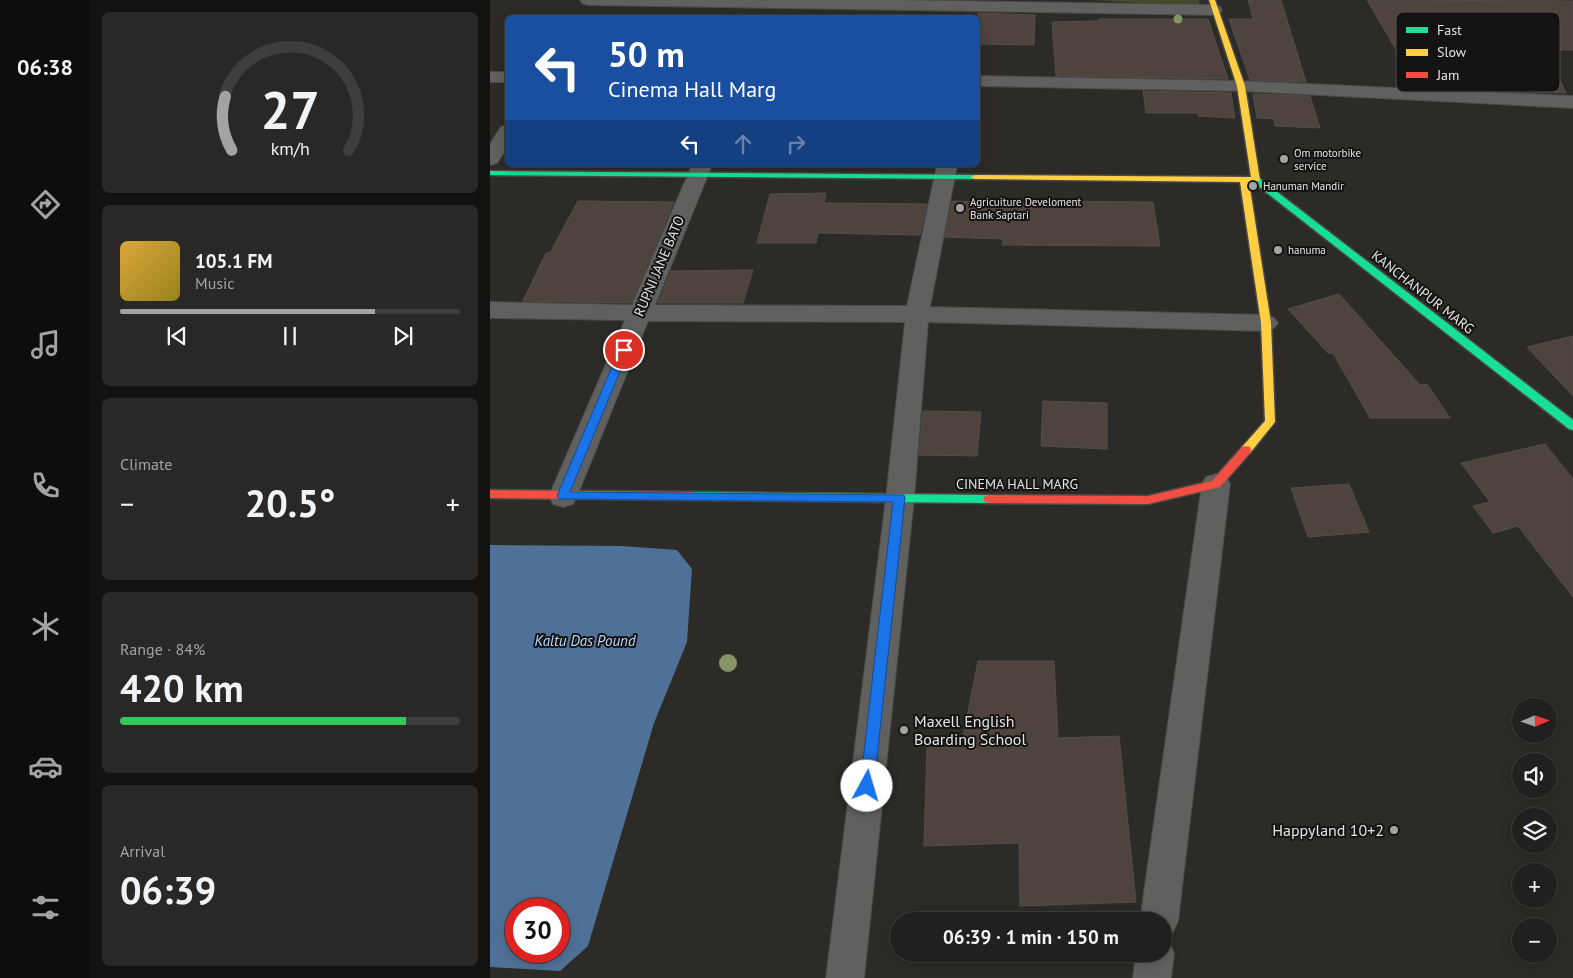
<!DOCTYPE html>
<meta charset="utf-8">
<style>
:root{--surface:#22201e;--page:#2a2827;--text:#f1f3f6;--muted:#a2a3a4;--line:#3f3e3c;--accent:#a5a3a1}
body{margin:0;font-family:"PT Sans",sans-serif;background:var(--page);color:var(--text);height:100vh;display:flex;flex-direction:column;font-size:19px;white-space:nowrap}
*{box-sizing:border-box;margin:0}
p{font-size:16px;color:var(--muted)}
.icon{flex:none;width:28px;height:28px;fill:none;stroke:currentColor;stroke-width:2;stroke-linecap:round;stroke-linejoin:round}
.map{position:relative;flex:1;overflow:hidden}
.side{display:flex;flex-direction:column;gap:12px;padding:12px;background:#131210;width:400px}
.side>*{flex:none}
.hud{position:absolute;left:15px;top:15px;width:475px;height:152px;border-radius:8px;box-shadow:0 2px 12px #0003,0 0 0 1px var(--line);background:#1a4fa0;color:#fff;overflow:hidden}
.needle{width:32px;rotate:88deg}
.controls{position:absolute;left:1022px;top:698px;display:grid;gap:10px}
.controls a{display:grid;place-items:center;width:45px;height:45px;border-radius:50%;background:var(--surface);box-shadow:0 2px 12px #0003,0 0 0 1px var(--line);font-size:25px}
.speed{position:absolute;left:15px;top:898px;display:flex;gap:10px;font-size:25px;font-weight:700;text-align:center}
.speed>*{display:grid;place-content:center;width:65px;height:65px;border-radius:50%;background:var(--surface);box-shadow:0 2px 12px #0003,0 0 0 1px var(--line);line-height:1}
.speed .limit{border:8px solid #d22;background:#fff;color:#111}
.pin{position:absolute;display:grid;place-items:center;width:42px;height:42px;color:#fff;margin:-21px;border:2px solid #fff;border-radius:50%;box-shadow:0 1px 5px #0007}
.me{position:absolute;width:55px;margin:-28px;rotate:6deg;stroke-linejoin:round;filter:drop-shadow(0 0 4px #0008)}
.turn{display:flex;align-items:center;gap:18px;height:105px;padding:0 20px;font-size:22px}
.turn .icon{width:65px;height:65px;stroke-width:2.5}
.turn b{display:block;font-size:35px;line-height:42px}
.lanes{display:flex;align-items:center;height:48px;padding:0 20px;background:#0003;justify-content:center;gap:25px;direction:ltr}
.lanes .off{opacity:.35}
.big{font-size:38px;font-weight:600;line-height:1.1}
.side .card{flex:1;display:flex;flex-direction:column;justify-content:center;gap:8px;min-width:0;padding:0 18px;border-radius:8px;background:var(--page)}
.side .dial{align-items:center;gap:0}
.dial svg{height:130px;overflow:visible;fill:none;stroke:var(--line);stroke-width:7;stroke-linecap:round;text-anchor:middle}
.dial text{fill:var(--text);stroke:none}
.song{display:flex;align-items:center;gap:15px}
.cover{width:60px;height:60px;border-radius:8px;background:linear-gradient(135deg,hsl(40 70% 55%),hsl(50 70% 35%))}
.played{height:5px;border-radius:2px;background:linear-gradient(90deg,var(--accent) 75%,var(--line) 75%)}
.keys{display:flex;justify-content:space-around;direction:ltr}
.heat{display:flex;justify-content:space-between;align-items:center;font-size:28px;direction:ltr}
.charge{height:8px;border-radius:4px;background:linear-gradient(90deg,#34c759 84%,var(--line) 0)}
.trip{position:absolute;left:400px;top:912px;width:282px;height:50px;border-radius:25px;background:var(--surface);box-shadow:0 2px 12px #0003,0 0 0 1px var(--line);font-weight:600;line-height:50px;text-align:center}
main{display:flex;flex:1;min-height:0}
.dock{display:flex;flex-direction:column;width:90px;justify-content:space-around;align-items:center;background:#0e0d0c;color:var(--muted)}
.dock .icon{width:35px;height:35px}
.dock .on{color:var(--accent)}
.dock b{font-size:22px;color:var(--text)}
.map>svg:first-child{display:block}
</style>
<main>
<nav class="dock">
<b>06:38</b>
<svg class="icon on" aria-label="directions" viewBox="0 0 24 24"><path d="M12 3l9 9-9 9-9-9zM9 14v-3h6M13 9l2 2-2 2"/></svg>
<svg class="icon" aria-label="music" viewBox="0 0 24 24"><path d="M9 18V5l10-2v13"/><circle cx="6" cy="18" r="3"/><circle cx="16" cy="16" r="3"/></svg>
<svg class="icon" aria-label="phone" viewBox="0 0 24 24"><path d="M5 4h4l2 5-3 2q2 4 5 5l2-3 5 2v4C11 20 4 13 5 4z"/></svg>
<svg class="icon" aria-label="climate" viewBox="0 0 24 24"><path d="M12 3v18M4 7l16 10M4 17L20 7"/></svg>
<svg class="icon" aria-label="car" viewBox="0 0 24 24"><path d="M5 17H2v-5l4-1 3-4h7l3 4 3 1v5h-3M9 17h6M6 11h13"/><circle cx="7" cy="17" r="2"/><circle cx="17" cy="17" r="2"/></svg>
<svg class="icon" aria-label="filters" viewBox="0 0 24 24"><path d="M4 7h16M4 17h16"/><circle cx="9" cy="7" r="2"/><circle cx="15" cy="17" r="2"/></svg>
</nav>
<section class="side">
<div class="card dial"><svg viewBox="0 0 100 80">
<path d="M14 69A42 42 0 1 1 86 69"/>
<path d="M14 69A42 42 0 0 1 10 36" stroke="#a5a3a1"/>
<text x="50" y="56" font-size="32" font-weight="700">27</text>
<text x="50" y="72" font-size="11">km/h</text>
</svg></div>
<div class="card">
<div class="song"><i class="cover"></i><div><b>105.1 FM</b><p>Music</p></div></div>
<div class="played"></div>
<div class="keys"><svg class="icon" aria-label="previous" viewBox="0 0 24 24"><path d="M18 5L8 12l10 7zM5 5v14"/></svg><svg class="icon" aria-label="pause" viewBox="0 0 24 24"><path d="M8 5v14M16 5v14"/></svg><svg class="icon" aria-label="next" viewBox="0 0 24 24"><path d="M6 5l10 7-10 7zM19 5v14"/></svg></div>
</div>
<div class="card"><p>Climate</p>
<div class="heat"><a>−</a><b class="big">20.5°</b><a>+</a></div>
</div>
<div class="card"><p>Range · 84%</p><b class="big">420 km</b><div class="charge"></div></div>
<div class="card"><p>Arrival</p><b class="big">06:39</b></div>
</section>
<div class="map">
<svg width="1083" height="978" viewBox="0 0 1083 978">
<rect width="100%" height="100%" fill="#2d2b28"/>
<!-- green -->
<path fill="#424c2c" d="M604,0H709L710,7Z"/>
<!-- water -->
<path fill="#507197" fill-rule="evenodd" d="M0,545L132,546L187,550L202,569L197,642L164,723L98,946L70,971L0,967ZM26,909H69V951H26Z"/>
<!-- building -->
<g fill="#4e443d" stroke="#514f4d">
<path d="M758,0H791L816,82L760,80L739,19H763Z"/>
<path d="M877,0L1083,1V50H1056L1076,93L1020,90L1018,87L944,85L928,87Z"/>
<path d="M488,13L545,15L544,45L488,44Z"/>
<path d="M609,19H718L738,79L566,76L562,22L609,21Z"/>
<path d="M653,91L741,93L745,118L708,116V113H656Z"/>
<path d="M763,94L820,96L830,128L785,126L784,119L767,118Z"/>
<path d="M336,193L334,203L437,204L430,235L328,233L326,243H267L280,194Z"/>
<path d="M88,201L184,202L141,303L33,301L56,253H60Z"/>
<path d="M462,201L515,203V201L663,202L670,246L512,245L513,239L455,237Z"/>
<path d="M263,270L253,303H168L181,271Z"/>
<path d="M849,294L930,385L937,384L960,418H880L843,353H838L798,309Z"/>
<path d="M1083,336V396L1037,347Z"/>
<path d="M553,401L617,403V449L551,446Z"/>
<path d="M433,411L491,412L487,456L429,455Z"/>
<path d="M1055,444L1083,479V597L1028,526L1003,533L983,506L1000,502L971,463Z"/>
<path d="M859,484L879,532L818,537L801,488Z"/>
<path d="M488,661H564L568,738L629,736L646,902L530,906L529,843L434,846L437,748L471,747Z"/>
</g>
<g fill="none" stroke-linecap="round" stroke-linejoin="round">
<!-- street casing -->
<g stroke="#4a4947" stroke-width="2">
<g id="street">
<path d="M90,0H401L724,5L730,7L732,10L730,13L724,15L98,5L92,3Z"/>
<rect x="0" y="72" width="18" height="10"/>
<path d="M488,76L751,81L1083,96V108L751,91L488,86Z"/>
<path d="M18,125V147L7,163L0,165V144L11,127Z"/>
<path d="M202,165H222L165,305L417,306L447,165H467L440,307L776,315L784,318L788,323L784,328L776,331L438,322L424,498L374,978H336L396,498L415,322L158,321L87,496L83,504L73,507L63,504L59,496L135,320L0,318V302L142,305Z"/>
<path d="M726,474L736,477L740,484L688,921L682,934L674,938V921H650L712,484L716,477Z"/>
<path d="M674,938L679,940L684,954L681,978H643L646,954H674Z"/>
</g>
</g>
<!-- fast casing -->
<g stroke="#4a4947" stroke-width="3">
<g id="fast">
<path d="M0,171L485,175L489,177L485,179L0,175Z"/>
<path d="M763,178H769L1083,420V430L1079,429L763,182Z"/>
<path d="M199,492L499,495L503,496L505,499L503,502L499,503L199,500L195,499L193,496L195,493Z"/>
</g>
</g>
<!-- slow casing -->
<g stroke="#4a4947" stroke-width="3">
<path id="slow" d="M719,0H725L755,86L770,180L766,182H759L781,323L785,422L760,453H752L751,450L752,447L775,421L771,323L750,182L485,179L481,177L485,175L761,177L747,86Z"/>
</g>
<!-- jam casing -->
<g stroke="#4a4947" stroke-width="3">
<g id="jam">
<path d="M756,446L760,447L761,450L760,453L730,487L658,504L499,503L495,502L493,499L495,496L499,495L658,496L722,481L752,447Z"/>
<path d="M0,490L199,492L203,493L205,496L203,499L199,500L0,498Z"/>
</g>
</g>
<!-- street -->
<use href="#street" fill="#60605f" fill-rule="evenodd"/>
<!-- fast -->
<use href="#fast" fill="#16e098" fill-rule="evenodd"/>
<!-- slow -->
<use href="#slow" fill="#ffcf43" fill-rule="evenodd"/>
<!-- jam -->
<use href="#jam" fill="#f24e42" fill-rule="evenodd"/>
</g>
<!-- trees -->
<g fill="#869567">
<circle cx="688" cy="19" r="4.5"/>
<circle cx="238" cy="663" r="9"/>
</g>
<!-- route -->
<path fill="#1a73e8" stroke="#114b97" d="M134,346L139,350L80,492L414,495L415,498L384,786L382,791L377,793L372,791L370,786L403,502L69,499L67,496L129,350Z"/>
<!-- markers -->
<g fill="#a5a3a1" stroke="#151312" stroke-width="2">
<circle cx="794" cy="159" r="5"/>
<circle cx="763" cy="186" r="5"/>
<circle cx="470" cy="208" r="5"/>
<circle cx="788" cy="250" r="5"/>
<circle cx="414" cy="730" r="5"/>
<circle cx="904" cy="830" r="5"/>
</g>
<g text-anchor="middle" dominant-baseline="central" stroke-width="4" stroke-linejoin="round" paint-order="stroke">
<!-- far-poi labels -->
<g font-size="11" fill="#e6e4e2" stroke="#151312" text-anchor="start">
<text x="804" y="153">Om motorbike<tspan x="804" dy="13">service</tspan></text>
<text x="773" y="186">Hanuman Mandir</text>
<text x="480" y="202">Agricuiture Develoment<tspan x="480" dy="13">Bank Saptari</tspan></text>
<text x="798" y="250">hanuma</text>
</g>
<!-- street labels -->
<g font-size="14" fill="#e6e4e2" stroke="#151312">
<text transform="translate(169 266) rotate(-67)">RUPNI JANE BATO</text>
<text transform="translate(933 292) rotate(38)">KANCHANPUR MARG</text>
<text x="527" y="484">CINEMA HALL MARG</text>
</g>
<!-- water labels -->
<g font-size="15" font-style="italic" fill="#b7d8ff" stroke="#151312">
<text x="95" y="640">Kaltu Das Pound</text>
</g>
<!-- near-poi labels -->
<g font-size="16" fill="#e6e4e2" stroke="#151312" text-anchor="start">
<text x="424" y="721">Maxell English<tspan x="424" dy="18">Boarding School</tspan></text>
<text x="894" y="830" text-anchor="end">Happyland 10+2</text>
</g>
</g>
<!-- legend -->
<rect x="906" y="12" width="164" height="80" rx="8" fill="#151312" stroke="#545250" stroke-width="1"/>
<rect x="916" y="27" width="22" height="6" fill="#16e098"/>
<rect x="916" y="49" width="22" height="7" fill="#ffcf43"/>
<rect x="916" y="72" width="22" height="6" fill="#f24e42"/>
<g font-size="14" fill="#e6e4e2">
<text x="947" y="35">Fast</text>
<text x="947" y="57">Slow</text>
<text x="947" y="80">Jam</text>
</g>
</svg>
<div class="controls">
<a><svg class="needle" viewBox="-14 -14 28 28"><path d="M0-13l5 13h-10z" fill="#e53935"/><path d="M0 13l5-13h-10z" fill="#a2a3a4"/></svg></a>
<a><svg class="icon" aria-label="sound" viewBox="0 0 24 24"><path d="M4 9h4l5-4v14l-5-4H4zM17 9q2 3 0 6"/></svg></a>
<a><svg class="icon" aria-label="layers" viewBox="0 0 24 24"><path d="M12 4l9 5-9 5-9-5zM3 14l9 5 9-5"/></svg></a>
<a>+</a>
<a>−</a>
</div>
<div class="speed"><div class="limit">30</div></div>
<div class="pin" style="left:134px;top:350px;background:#d93025"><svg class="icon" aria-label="arrive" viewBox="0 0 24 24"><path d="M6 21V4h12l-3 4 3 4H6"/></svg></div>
<svg class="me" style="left:377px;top:786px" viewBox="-20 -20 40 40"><circle r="19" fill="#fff"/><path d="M0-13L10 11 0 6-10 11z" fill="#1a73e8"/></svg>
<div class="trip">06:39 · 1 min · 150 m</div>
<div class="hud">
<div class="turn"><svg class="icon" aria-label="left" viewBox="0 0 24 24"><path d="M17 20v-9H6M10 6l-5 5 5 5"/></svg><div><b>50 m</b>Cinema Hall Marg</div></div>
<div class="lanes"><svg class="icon" aria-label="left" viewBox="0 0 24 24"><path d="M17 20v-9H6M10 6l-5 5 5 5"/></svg><svg class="icon off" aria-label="ahead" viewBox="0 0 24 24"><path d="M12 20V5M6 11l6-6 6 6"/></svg><svg class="icon off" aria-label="right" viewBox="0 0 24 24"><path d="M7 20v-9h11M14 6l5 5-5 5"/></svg></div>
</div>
</div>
</main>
